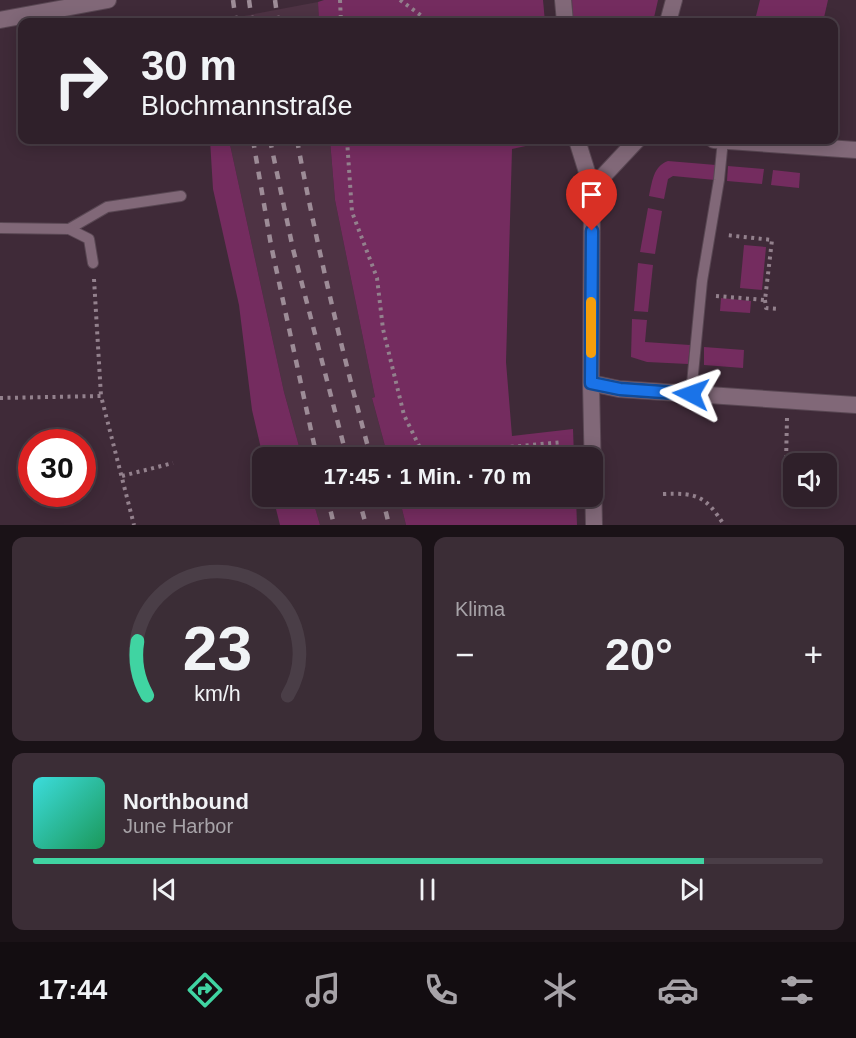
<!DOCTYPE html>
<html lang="de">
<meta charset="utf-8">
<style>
:root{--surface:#2f202a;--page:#3b2d36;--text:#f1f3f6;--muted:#a7a3a8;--line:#4a3e47;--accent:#40d4a2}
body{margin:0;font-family:Helvetica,sans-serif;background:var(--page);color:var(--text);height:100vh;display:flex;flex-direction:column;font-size:22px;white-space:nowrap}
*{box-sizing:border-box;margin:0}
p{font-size:20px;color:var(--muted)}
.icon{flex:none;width:33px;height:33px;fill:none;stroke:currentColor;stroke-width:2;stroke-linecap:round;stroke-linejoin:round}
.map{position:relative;height:525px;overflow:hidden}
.drawer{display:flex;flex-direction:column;gap:12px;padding:12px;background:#1a1217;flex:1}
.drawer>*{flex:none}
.top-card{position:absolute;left:18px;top:18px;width:820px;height:126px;border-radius:12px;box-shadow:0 3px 15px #0003,0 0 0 2px var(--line);background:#2f202a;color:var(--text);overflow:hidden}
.buttons{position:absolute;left:783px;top:453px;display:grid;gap:12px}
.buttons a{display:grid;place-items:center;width:54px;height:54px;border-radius:12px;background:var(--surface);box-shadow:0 3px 15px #0003,0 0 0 2px var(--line);font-size:30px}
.speed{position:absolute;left:18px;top:429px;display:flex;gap:12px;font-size:30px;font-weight:700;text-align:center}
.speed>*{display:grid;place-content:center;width:78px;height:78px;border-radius:50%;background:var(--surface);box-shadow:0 3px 15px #0003,0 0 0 2px var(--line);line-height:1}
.speed .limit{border:9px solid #d22;background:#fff;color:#111}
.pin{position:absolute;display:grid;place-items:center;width:51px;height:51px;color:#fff;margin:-62px -26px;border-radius:50% 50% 50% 0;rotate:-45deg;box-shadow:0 0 6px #0007}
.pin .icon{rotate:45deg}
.me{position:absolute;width:66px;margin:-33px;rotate:274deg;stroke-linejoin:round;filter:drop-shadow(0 0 4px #0008)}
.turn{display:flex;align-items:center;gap:21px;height:126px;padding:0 24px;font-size:27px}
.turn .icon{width:78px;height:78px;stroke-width:2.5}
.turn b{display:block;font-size:42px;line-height:51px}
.big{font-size:45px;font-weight:700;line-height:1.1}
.drawer .widget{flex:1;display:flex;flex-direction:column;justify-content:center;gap:9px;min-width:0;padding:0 21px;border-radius:12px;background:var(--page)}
.drawer .dial{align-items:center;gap:0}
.dial svg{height:156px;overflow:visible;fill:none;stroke:var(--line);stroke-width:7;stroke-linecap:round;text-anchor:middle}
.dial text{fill:var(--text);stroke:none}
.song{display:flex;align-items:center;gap:18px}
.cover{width:72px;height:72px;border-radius:9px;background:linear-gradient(135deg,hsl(180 70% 55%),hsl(150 70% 35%))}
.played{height:6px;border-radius:3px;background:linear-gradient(90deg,var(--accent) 85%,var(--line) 85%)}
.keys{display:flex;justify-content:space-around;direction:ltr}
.heat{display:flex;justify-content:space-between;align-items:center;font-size:33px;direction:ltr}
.drawer .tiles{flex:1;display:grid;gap:12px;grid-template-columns:1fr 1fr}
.widget:last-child{grid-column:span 2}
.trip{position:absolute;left:252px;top:447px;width:351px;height:60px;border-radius:12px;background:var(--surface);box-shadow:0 3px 15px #0003,0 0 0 2px var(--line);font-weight:700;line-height:60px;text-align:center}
.tabs{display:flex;height:96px;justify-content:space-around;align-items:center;background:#130d11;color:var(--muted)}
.tabs .icon{width:42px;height:42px}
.tabs .on{color:var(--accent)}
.tabs b{font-size:27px;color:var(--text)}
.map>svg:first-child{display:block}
</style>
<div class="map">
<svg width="856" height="525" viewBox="0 0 856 525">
<rect width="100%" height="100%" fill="#3f2a38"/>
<!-- built -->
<g fill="#4e3344">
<path d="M318,2L319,22H212Z"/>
<path d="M229,140H330L335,200L375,397L372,398L388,457H302L284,392Z"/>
<path d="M312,497H399L406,525H320Z"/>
</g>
<!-- green -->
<g fill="#742c5f">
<path d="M324,0H543L545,22H319L318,2Z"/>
<path d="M572,0H658L653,22H573Z"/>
<path d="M760,0H828L823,22L756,16Z"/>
<path d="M210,140H229L284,392L302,457H263L252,410L239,305L213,189Z"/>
<path d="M330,140H553L512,149L506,362L512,436L573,429L574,457H388L372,398L375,397L335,200Z"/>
<path d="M668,161L716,165L715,180L673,176L668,179L664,199L649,196C652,183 653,166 668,161Z"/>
<path d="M728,166L764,169L762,184L727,181Z"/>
<path d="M773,170L800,173L799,188L771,185Z"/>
<path d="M648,208L662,211L655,254L640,252Z"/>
<path d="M744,245L766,247L762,290L740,288Z"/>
<path d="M638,263L653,265L648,312L634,311Z"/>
<path d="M721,298L751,301L750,313L720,311Z"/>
<path d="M632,319L647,320L645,342L690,345L688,364L647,362L631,357Z"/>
<path d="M704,347L744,350L743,368L704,365Z"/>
<path d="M273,497H312L320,525H280Z"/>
<path d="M399,497H576L577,525H406Z"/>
</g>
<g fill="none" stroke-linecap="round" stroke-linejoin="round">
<!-- service casing -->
<g stroke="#594753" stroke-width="12">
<g id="service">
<path d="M0,228L69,229L107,207L181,196"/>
<path d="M69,229L89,239L93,263"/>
<path d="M691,394L702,281L719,180L723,140"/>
</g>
</g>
<!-- minor casing -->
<g stroke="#594753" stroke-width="18">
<g id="minor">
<path d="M563,0L565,22"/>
<path d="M0,20L108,0"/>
<path d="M668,22L674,0"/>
<path d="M577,140L592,188L591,383L594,525"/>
<path d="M714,140L856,150"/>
<path d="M592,188L637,140"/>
<path d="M591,383L619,389L856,405"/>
</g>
</g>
<!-- path -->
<g stroke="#93818d" stroke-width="4" stroke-dasharray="3 4.5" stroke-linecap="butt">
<path d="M340,0L341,22"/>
<path d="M400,0L430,22"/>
<path d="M347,140L352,212L377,278L383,329L404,415L425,458"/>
<path d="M94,279L101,396"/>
<path d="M716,296L765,300L772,240L726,235"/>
<path d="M765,300L766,308L779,309"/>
<path d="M0,398L101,396L134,525"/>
<path d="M787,418L786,463L794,472"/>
<path d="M429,458L509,447L563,442"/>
<path d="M122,476L173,463"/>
<path d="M663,494C697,493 705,495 724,525"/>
</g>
<!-- service -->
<use href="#service" stroke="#816878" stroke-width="10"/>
<!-- minor -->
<use href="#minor" stroke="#816878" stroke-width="16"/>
<!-- rail -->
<g stroke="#9d8c97" stroke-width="4.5" stroke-dasharray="8 8" stroke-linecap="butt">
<path d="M233,0L236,22"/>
<path d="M249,0L252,22"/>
<path d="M275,0L278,22"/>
<path d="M253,140L271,245L317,458"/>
<path d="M270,140L293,249L347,458"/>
<path d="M297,140C317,247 342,352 371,458"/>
<path d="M327,496L334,525"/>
<path d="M358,496L366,525"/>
<path d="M382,496L389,525"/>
</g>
</g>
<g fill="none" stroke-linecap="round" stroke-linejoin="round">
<!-- route casing -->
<g stroke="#114b97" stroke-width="15">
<path id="route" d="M592,231L591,383L620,389L691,394"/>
</g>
<!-- route -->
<use href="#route" stroke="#1a73e8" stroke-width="10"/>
<!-- slow -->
<path stroke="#f59e0b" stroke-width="10" d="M591,353V302"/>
</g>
</svg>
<div class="buttons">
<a><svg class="icon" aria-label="sound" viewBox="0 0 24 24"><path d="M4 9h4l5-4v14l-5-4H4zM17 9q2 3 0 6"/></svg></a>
</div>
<div class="speed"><div class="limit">30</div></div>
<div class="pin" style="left:592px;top:231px;background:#d93025"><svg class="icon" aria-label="arrive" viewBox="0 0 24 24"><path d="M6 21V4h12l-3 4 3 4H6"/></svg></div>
<svg class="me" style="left:691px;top:394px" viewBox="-20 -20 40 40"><path d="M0-17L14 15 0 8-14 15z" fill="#1a73e8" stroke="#fff" stroke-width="4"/></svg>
<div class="trip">17:45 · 1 Min. · 70 m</div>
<div class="top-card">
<div class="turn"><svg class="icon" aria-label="right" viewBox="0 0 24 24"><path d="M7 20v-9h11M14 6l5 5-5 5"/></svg><div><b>30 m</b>Blochmannstraße</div></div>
</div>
</div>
<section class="drawer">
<div class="tiles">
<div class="widget dial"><svg viewBox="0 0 100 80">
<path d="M14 69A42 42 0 1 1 86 69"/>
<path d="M14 69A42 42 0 0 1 9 41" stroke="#40d4a2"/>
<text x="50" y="56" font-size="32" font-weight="700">23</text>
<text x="50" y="72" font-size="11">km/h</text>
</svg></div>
<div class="widget"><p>Klima</p>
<div class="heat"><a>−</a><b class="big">20°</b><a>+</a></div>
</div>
<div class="widget">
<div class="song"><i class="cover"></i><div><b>Northbound</b><p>June Harbor</p></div></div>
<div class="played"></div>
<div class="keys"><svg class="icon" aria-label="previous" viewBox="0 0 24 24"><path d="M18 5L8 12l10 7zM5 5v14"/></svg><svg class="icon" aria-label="pause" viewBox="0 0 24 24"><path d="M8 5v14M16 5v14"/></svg><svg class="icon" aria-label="next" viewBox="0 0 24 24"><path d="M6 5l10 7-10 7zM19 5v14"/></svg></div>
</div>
</div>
</section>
<nav class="tabs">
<b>17:44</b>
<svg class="icon on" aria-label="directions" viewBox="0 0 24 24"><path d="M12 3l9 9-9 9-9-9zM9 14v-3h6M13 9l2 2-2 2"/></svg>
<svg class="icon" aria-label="music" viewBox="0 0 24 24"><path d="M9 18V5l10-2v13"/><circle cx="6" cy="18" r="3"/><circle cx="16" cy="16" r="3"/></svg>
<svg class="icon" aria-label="phone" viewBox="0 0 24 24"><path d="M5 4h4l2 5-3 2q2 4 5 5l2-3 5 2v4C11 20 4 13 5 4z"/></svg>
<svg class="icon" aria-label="climate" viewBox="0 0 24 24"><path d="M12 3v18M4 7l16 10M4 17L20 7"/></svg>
<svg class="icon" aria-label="car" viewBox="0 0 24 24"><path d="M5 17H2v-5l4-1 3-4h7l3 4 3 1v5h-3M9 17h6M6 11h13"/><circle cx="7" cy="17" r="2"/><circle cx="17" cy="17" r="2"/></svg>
<svg class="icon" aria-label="filters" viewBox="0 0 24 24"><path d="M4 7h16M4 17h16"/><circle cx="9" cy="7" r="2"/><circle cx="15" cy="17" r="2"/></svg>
</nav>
